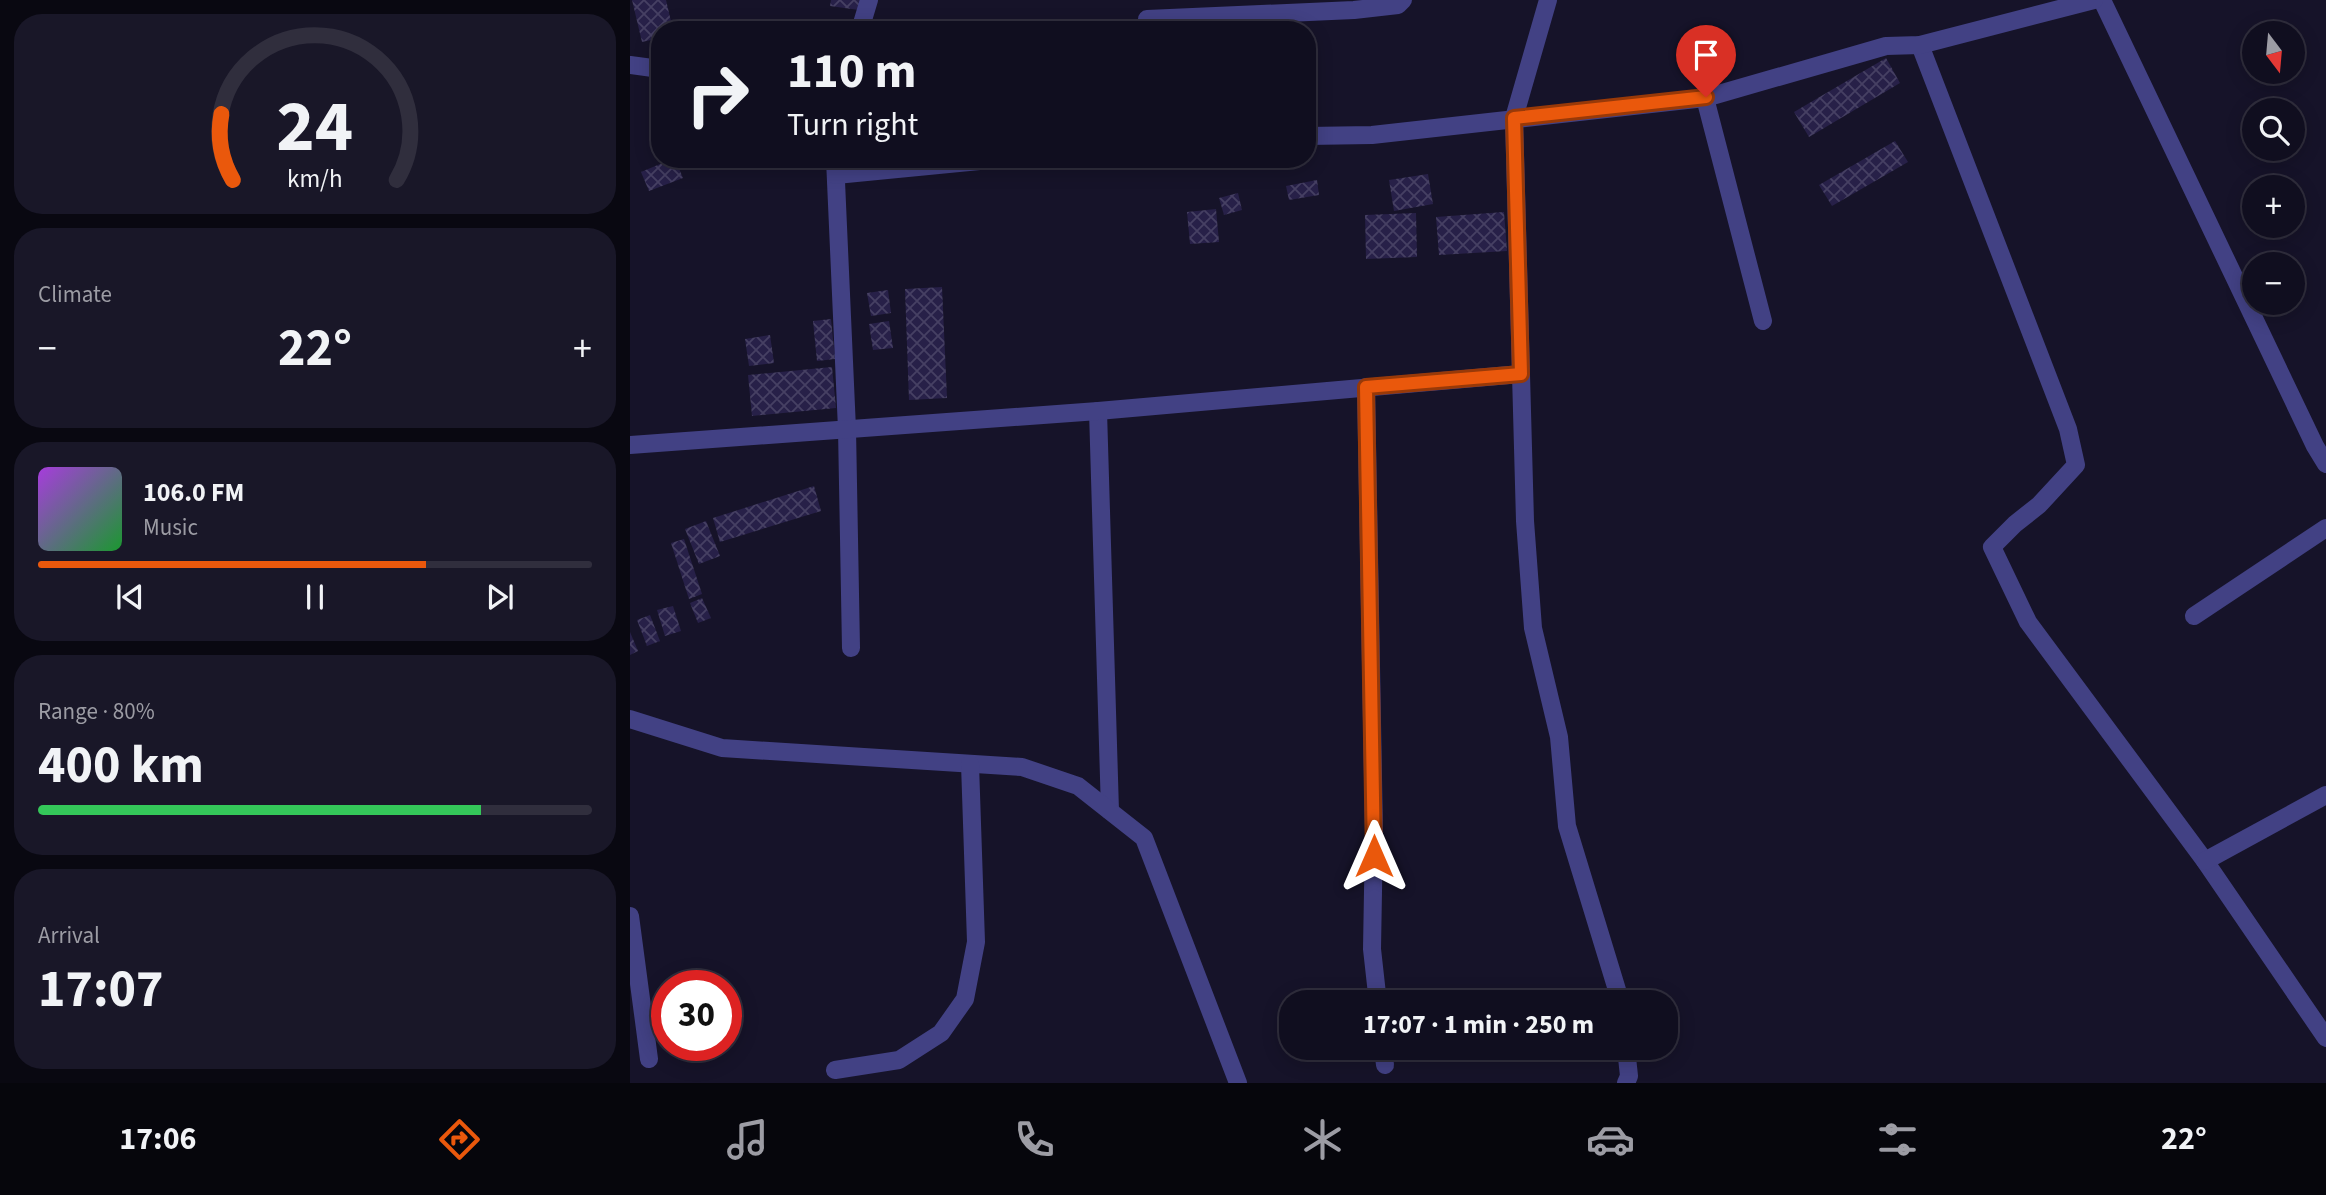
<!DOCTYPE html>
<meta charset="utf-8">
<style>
:root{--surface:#100e1f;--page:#191728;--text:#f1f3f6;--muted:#9c9ca4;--line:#302e3d;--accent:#ea580c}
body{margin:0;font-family:"Source Sans 3",sans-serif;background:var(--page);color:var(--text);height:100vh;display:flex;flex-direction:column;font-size:26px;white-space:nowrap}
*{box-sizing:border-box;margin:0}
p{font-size:23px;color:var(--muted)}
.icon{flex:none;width:38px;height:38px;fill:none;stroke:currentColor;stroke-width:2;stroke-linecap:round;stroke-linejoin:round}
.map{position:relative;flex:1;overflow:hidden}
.details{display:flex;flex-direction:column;gap:14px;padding:14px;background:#090811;width:630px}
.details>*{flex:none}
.guide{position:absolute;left:21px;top:21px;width:665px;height:147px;border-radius:28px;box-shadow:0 4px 18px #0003,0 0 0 2px var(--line);background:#100e1f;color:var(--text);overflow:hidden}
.needle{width:46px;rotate:164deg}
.buttons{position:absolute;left:1612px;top:21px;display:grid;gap:14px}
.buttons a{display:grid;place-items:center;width:63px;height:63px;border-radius:50%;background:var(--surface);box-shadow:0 4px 18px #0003,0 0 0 2px var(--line);font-size:35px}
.speed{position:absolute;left:21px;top:970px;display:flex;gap:14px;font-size:35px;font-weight:700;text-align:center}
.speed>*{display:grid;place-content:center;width:91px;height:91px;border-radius:50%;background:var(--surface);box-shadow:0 4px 18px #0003,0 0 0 2px var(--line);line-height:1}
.speed .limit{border:10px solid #d22;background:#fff;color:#111}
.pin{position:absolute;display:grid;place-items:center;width:60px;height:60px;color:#fff;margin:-72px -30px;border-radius:50% 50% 50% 0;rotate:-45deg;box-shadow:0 0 7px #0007}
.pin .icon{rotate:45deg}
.me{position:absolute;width:77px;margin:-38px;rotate:0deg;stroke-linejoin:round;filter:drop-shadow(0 0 5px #0008)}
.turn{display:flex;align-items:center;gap:24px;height:147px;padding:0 21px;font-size:32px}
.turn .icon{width:91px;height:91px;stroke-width:2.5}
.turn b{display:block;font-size:49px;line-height:60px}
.big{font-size:52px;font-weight:700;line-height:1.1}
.details .tile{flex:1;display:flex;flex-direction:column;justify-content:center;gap:10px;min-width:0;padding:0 24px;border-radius:28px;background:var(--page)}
.details .dial{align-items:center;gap:0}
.dial svg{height:182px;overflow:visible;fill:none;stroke:var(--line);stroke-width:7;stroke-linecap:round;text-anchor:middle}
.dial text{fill:var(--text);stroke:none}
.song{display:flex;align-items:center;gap:21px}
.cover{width:84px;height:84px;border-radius:10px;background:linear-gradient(135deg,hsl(280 70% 55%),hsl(130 70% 35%))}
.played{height:7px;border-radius:4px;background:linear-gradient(90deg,var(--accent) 70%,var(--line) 70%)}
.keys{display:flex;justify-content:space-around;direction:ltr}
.heat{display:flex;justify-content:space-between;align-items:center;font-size:38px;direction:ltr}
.charge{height:10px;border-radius:5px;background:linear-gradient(90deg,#34c759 80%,var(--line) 0)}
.trip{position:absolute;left:649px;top:990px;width:399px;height:70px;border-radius:28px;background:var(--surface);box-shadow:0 4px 18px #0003,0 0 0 2px var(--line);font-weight:700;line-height:70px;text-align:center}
.menu{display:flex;height:112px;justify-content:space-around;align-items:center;background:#06060c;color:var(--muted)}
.menu .icon{width:49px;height:49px}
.menu .selected{color:var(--accent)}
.menu b{font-size:32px;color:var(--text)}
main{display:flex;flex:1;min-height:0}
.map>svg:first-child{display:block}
</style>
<main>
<section class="details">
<div class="tile dial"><svg viewBox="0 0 100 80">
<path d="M14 69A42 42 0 1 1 86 69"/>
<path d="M14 69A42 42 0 0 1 9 40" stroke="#ea580c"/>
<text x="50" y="56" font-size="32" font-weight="700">24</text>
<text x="50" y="72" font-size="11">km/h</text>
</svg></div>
<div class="tile"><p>Climate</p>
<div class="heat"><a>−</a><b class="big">22°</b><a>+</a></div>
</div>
<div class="tile">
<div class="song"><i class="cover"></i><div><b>106.0 FM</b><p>Music</p></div></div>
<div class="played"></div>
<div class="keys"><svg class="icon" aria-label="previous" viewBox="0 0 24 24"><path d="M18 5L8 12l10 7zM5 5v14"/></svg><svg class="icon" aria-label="pause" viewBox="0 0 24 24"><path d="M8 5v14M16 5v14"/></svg><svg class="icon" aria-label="next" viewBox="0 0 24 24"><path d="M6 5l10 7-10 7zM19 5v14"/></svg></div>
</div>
<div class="tile"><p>Range · 80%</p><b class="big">400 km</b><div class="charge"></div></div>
<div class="tile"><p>Arrival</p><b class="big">17:07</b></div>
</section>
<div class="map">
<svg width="1696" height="1083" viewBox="0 0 1696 1083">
<defs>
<pattern id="building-cross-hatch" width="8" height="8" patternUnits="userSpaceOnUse" patternTransform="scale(1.75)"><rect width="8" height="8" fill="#272048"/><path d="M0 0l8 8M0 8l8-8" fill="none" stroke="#464063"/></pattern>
</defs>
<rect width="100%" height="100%" fill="#161329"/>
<!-- building -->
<g fill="url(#building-cross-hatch)">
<path d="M2,0H36L43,30H30V38L12,42Z"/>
<path d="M201,0H231L229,10L200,6Z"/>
<path d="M1256,58L1270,83L1179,137L1164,112Z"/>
<path d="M30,81V106L19,87Z"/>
<path d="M1265,141L1278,162L1202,206L1189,185Z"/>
<path d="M42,159H45L53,178L19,191L11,172Z"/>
<path d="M798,174L803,204L764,211L759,180Z"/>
<path d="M687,180L689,195L659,200L656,186Z"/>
<path d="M608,193L612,210L594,215L589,198Z"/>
<path d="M586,209L589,242L560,244L557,212Z"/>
<path d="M874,212L877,251L809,255L806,217Z"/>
<path d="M786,213L787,257L736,259L735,215Z"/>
<path d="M312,287L317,398L279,400L275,289Z"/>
<path d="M258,290L261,313L241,316L237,293Z"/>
<path d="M201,319L205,359L187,361L183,321Z"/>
<path d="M259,321L263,348L243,350L239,324Z"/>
<path d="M140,335L144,363L119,366L115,339Z"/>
<path d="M202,367L206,408L122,416L118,375Z"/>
<path d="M184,486L191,511L90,542L83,518Z"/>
<path d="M76,521L90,556L69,564L55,529Z"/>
<path d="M54,539L72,594L59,599L41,543Z"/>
<path d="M72,598L81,618L68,623L60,603Z"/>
<path d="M43,606L51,631L35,636L27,610Z"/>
<path d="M20,615L30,641L17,646L7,620Z"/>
<path d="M0,632L8,651L0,655Z"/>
</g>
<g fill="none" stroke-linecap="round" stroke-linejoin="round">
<!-- minor -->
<g stroke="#424184" stroke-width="18">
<path d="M918,0L884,118L895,521L903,628L929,737L937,826L991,1003"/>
<path d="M1472,0L1685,446L1696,464"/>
<path d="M517,19L724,10L768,5L773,0"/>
<path d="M230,30L239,0"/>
<path d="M1290,45L1438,429L1446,465L1409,505L1385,524L1362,547L1398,622L1575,861L1696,1038"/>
<path d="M0,65L30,69"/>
<path d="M1075,98L1133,321"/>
<path d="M677,136L742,135L1075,98L1256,46L1290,45L1464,0"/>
<path d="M205,159L217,429L221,648"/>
<path d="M206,175L370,159"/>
<path d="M736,387L744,833L742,949L748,1003"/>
<path d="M468,411L480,811"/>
<path d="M0,445L468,411L891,374"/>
<path d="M1564,616L1696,528"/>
<path d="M0,719L92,748L392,767L448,786L514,838L608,1083"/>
<path d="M1575,861L1696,795"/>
<path d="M0,916L19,1059"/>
<path d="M753,1048L755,1065"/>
<path d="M996,1048L999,1076L996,1083"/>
<path d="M205,1070L269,1060L311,1033L335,999L346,942L340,764"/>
</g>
</g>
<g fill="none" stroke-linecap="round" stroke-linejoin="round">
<!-- route casing -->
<g stroke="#983908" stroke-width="18">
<path id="route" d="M744,856L736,387L891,374L884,118L1076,97"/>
</g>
<!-- route -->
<use href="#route" stroke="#ea580c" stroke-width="12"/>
</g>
</svg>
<div class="buttons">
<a><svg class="needle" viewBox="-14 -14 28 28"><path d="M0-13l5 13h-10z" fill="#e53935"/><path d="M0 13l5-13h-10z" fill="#9c9ca4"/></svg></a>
<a><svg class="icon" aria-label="search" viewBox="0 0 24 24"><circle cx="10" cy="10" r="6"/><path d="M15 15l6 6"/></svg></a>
<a>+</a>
<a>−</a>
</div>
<div class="speed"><div class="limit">30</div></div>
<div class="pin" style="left:1076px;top:97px;background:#d93025"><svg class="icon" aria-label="arrive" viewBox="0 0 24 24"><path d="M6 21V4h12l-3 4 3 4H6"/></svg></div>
<svg class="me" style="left:744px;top:856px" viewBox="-20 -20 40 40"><path d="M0-17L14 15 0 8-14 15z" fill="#ea580c" stroke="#fff" stroke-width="4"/></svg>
<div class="trip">17:07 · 1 min · 250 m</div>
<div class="guide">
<div class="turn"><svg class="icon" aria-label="right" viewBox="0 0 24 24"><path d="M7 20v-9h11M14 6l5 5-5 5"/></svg><div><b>110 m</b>Turn right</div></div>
</div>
</div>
</main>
<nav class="menu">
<b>17:06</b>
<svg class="icon selected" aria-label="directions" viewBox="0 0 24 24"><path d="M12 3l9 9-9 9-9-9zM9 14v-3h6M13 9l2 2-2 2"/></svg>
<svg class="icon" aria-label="music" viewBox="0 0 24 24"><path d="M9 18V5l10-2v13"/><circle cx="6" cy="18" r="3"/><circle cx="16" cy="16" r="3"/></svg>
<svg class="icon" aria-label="phone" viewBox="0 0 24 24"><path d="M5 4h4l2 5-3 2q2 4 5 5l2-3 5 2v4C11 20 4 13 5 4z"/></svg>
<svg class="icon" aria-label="climate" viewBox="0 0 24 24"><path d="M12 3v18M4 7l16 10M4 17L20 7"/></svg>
<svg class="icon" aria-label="car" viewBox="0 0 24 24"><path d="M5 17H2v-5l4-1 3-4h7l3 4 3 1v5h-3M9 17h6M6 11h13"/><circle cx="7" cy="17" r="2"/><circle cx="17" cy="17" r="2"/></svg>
<svg class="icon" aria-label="filters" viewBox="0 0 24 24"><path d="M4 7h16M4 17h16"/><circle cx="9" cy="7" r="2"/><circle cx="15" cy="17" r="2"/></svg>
<b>22°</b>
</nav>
